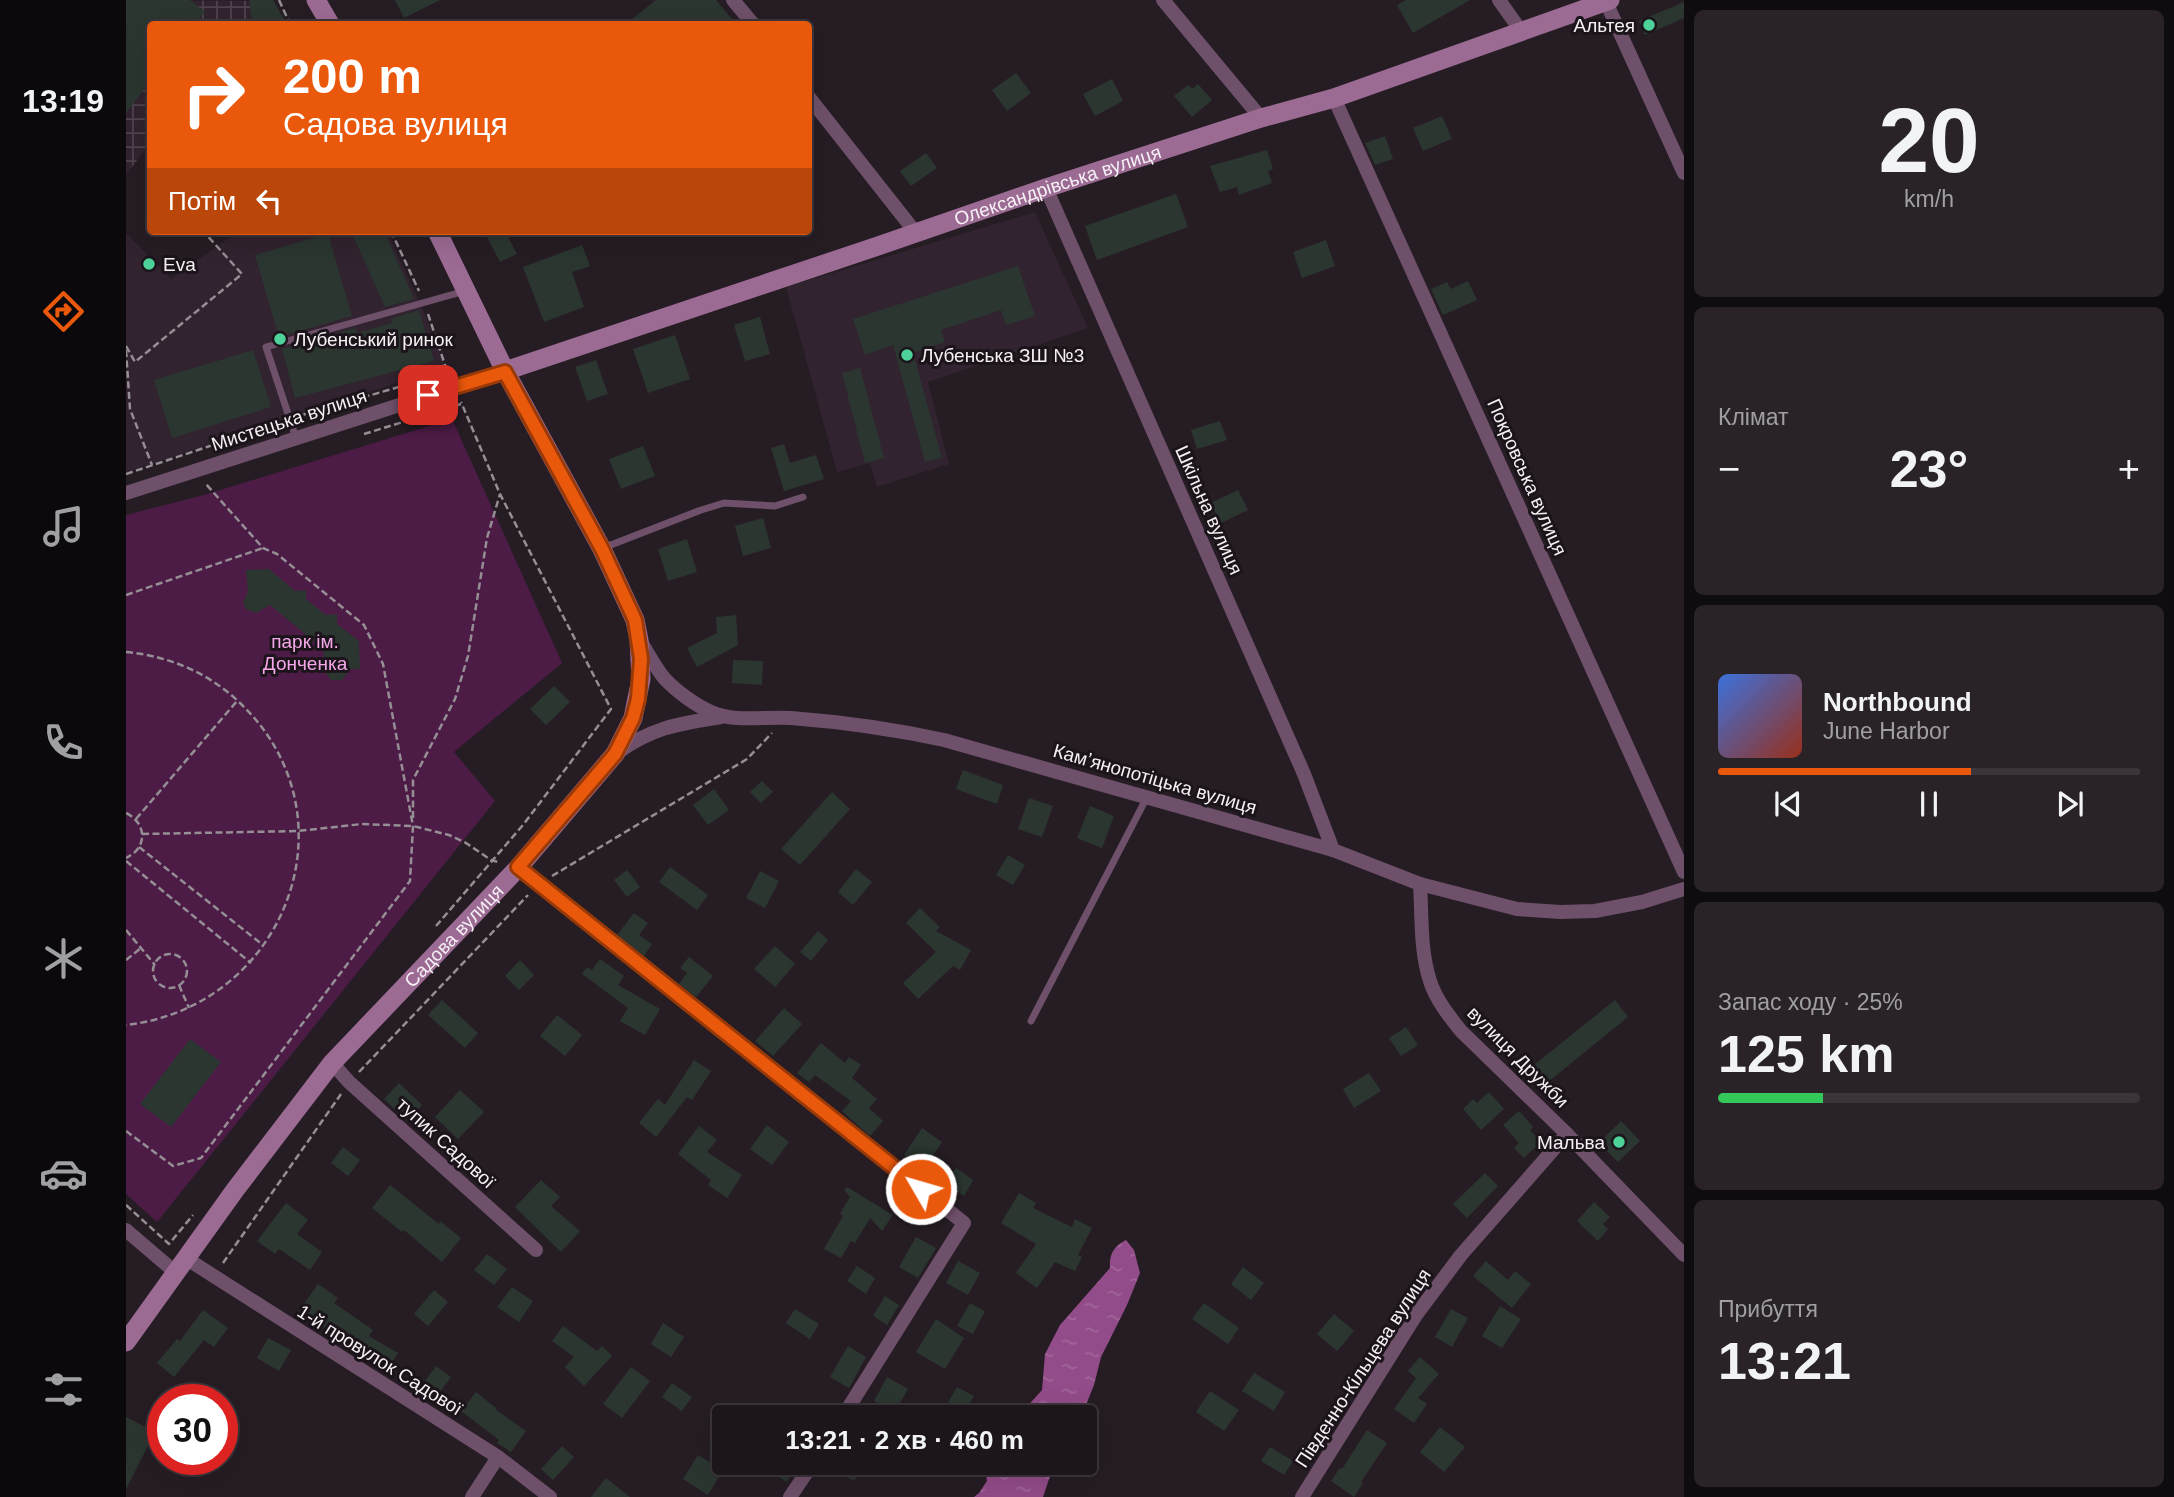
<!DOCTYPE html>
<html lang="uk">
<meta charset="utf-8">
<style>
:root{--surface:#1c161b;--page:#292328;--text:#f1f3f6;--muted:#a09fa3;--line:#3a353a;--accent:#ea580c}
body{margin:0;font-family:Arial,sans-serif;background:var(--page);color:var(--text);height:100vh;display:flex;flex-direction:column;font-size:26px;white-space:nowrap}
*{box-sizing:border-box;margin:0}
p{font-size:23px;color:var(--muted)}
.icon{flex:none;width:38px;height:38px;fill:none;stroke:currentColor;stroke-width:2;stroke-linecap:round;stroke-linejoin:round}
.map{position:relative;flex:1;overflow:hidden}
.details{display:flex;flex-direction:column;gap:10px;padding:10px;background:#0f0c0f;width:490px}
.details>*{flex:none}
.hud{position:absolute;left:21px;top:21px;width:665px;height:214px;border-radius:7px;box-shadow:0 7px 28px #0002,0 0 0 2px var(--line);background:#ea580c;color:#fff;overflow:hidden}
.speed{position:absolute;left:21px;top:1384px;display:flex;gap:14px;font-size:35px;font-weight:700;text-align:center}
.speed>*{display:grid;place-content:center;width:91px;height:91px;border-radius:50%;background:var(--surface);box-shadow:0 7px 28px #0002,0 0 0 2px var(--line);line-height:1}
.speed .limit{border:10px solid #d22;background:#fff;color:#111}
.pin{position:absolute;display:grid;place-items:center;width:60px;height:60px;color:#fff;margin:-30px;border-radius:14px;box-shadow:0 4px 10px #0006}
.me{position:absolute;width:77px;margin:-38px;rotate:308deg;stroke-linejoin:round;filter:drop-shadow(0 0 5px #0008)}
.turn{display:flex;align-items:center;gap:24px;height:147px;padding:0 21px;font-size:32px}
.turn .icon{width:91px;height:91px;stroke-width:2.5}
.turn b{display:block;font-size:49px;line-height:60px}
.then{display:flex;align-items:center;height:66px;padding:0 21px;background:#0003;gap:14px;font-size:26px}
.big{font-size:52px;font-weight:600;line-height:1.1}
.details .widget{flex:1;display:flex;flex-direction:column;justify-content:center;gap:10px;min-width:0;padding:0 24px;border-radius:10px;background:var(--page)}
.details .dial{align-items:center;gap:0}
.dial b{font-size:91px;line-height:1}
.song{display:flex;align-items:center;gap:21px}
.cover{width:84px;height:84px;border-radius:10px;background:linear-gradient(135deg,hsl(220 70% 55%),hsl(10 70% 35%))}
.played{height:7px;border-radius:4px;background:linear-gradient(90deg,var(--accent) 60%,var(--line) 60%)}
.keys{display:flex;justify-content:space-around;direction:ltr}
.heat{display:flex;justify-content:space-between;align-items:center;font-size:38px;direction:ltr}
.charge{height:10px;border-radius:5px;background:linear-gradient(90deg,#34c759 25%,var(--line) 0)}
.trip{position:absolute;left:586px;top:1405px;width:385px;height:70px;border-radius:7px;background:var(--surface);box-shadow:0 7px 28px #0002,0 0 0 2px var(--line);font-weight:600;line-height:70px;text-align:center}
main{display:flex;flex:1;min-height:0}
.dock{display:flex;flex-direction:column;width:126px;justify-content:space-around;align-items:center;background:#0b090b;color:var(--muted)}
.dock .icon{width:49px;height:49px}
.dock .selected{color:var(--accent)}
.dock b{font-size:32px;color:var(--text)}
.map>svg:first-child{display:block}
</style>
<main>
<nav class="dock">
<b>13:19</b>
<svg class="icon selected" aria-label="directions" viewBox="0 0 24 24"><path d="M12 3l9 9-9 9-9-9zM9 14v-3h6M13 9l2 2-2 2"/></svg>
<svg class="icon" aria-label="music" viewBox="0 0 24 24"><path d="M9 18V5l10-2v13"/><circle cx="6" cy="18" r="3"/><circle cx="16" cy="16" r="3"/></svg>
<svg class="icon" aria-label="phone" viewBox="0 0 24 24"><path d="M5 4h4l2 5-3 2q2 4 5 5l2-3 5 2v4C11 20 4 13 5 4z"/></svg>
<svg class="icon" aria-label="climate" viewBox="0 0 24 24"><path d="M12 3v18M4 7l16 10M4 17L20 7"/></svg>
<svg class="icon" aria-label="car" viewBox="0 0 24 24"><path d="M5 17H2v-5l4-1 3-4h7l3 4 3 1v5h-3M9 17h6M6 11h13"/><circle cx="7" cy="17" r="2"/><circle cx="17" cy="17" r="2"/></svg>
<svg class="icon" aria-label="filters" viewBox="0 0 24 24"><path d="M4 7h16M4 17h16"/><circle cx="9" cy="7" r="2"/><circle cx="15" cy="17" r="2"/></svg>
</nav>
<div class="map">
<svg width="1558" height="1497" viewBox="0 0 1558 1497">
<defs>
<pattern id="industrial-grid" width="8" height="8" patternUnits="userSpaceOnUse" patternTransform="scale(1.75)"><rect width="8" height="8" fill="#31232f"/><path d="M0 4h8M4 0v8" fill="none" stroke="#4f434e"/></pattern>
<pattern id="water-ripples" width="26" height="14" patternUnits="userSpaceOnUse" patternTransform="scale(1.75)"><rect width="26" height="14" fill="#924c89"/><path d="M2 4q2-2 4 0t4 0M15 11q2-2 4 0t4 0" fill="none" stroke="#a2669a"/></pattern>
</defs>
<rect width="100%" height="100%" fill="#261d24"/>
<!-- built -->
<g fill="#31232f">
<path d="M909,212L962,328L802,382L823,464L751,487L744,463L711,472L660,287Z"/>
<path d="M113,231H261L298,312L319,367L0,472V233L45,279Z"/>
</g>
<!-- industrial -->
<path fill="url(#industrial-grid)" d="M0,0L143,1L119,24H24V143L0,175Z"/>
<!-- green -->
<path fill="#4c1c46" d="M326,419L436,663L328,752L369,801L31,1222L0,1194V515L78,495Z"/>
<!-- water -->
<g fill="url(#water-ripples)">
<path d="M1000,1240L1008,1250L1014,1273L1001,1305L975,1357L968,1385L955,1417H886L898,1410L916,1390L919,1354L934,1325L984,1268C983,1254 988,1246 1000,1240Z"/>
<path d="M858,1463H932L923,1479L917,1497H848L853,1493L861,1481Z"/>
</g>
<!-- building -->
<g fill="#2b3630">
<path d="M0,0H64L79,12L69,24H24V82L0,113Z"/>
<path d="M123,0H147L161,24H126Z"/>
<path d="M269,0H314L278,18Z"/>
<path d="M530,0H590L610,24H500Z"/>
<path d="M1280,0H1344L1287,33L1271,5Z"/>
<path d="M1558,2V18L1519,35L1513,21Z"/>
<path d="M890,73L905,93L881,111L866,90Z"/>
<path d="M986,79L997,101L969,116L957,94Z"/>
<path d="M1072,84L1086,100L1066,117L1048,96L1062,85L1066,89Z"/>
<path d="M1316,116L1326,139L1297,151L1287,128Z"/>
<path d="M1259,136L1267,159L1249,165L1239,143Z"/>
<path d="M1141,150L1147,169L1142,171L1146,183L1113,195L1111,187L1094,192L1084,166Z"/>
<path d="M800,153L811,168L785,186L774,171Z"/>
<path d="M1050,194L1062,227L971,260L959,226Z"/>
<path d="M225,231H258L288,299L259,307Z"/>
<path d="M358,231H379L391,254L374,262Z"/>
<path d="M202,234L226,316L153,337L129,255Z"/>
<path d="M1200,240L1209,266L1176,278L1167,252Z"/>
<path d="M456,245L464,266L446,272L458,307L418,322L397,267Z"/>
<path d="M892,266L909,316L880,325L875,310L815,330L819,342L787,353L816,458L799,462L767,345L739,355L727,319Z"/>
<path d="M1342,281L1351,300L1317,315L1305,289L1321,282L1325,289Z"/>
<path d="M293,310L308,361L169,398L156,349L229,328L231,333L266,323L264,319Z"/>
<path d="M634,317L644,354L619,361L608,325Z"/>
<path d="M549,335L564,379L522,393L507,349Z"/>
<path d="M127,350L145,407L46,438L28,380Z"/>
<path d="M470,360L482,394L461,401L449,367Z"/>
<path d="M734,368L758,458L739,463L716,373Z"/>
<path d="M1094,421L1101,440L1071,449L1065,430Z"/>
<path d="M658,444L664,463L690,455L698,479L658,491L645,448Z"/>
<path d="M517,446L529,476L495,489L483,459Z"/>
<path d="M1112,490L1122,510L1095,523L1085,503Z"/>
<path d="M637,518L645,548L617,556L609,526Z"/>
<path d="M561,539L571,572L542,581L532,549Z"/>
<path d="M143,569L169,591L180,590V599L200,615L211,614V624L233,641L234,669H225L216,680H205L199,672L197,649L144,605L130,613L120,609L117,602L122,592L120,570Z"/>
<path d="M610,615L612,645L571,667L561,648L591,633L590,617Z"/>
<path d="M607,660L637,661L636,685L606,683Z"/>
<path d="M428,686L444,702L420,725L404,709Z"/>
<path d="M837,770L877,785L871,804L830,789Z"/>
<path d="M636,781L647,792L635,803L624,792Z"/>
<path d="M588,789L603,810L582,825L567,805Z"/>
<path d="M706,792L724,809L674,865L655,849Z"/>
<path d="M903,798L927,806L916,837L892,829Z"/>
<path d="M964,806L988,816L976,848L951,838Z"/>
<path d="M882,855L899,865L887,885L870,875Z"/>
<path d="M544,867L582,895L571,910L533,882Z"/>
<path d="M730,869L746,882L727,905L712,892Z"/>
<path d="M501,870L514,887L501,897L488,880Z"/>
<path d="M634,871L653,881L639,908L620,898Z"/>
<path d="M794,908L814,927L810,931L845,950L834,970L827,966L792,999L777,983L810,952L780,923Z"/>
<path d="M508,913L522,923L513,935L526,944L518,956L491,935Z"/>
<path d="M692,931L702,940L685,961L674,952Z"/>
<path d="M649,946L669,964L649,987L628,969Z"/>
<path d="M563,957L587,976L570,997L553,984L561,973L554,968Z"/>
<path d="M474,959L498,976L492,985L534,1009L519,1035L494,1021L502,1008L456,974L461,967L466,970Z"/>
<path d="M394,960L408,975L393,990L379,976Z"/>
<path d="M316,1000L352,1033L339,1048L302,1015Z"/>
<path d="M1489,1000L1502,1017L1417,1086L1403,1069Z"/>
<path d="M658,1008L676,1024L647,1056L629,1041Z"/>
<path d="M431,1015L456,1035L439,1056L414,1036Z"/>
<path d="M1280,1027L1292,1045L1275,1056L1263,1038Z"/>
<path d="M64,1039L95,1062L45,1127L14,1104Z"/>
<path d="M695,1043L719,1063L723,1057L735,1065L726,1078L751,1099L743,1108L757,1121L744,1136L716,1111L725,1101L689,1075L683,1082L671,1073Z"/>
<path d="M568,1060L585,1071L566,1100L561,1097L530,1137L513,1123L532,1099L539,1105Z"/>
<path d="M1243,1073L1255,1091L1228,1108L1217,1089Z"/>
<path d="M273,1083L296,1105L281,1121L258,1099Z"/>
<path d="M334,1090L358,1112L332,1139L309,1117Z"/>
<path d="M1363,1092L1378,1109L1355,1130L1337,1109L1347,1099L1351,1103Z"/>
<path d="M1393,1111L1407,1127L1404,1130L1415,1142L1398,1158L1388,1148L1393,1143L1377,1125Z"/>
<path d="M1495,1121L1514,1141L1492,1162L1473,1143Z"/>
<path d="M641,1125L663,1142L646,1165L624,1149Z"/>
<path d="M573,1126L591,1140L581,1152L616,1175L601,1198L582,1185L585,1180L552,1154Z"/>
<path d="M796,1128L816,1142L798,1169L778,1155Z"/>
<path d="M217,1147L234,1160L222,1176L205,1163Z"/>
<path d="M830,1168L847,1180L838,1196L819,1183Z"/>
<path d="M1359,1173L1372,1186L1341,1218L1327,1204Z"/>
<path d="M415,1180L434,1197L425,1206L454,1231L435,1252L389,1207Z"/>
<path d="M264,1185L313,1224L314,1221L335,1238L316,1262L278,1230L276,1232L246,1208Z"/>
<path d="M721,1187L767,1215L756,1231L744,1218L729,1243L725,1241L715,1258L698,1249L717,1216L714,1214L724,1197L718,1190Z"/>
<path d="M893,1193L910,1203L907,1208L946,1227L949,1219L966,1228L952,1255L956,1257L949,1271L929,1262L911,1288L890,1273L910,1244L875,1223Z"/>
<path d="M1468,1202L1484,1217L1477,1224L1482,1229L1472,1241L1451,1221Z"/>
<path d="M160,1203L182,1220L171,1234L196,1252L184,1270L153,1249L149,1254L131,1241Z"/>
<path d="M790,1237L810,1248L792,1278L773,1267Z"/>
<path d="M361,1254L381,1269L368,1285L348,1270Z"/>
<path d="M832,1261L854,1273L842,1295L820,1283Z"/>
<path d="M1360,1261L1382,1280L1389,1271L1405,1284L1386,1308L1347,1276Z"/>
<path d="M731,1266L749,1278L740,1294L721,1281Z"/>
<path d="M1117,1267L1138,1283L1125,1300L1105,1284Z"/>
<path d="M192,1284L212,1298L208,1303L247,1330L243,1336L272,1353L260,1372L250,1365L251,1362L173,1311Z"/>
<path d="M386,1287L407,1301L393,1322L371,1307Z"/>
<path d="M308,1290L322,1302L302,1326L288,1314Z"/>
<path d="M759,1296L773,1305L761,1325L747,1316Z"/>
<path d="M844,1303L859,1311L847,1334L831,1326Z"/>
<path d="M1078,1303L1113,1328L1102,1344L1066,1319Z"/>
<path d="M1374,1306L1395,1319L1376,1348L1356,1336Z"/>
<path d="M669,1309L693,1324L684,1339L660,1323Z"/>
<path d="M1325,1309L1342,1318L1326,1347L1309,1337Z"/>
<path d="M77,1310L102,1328L88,1347L78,1340L48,1377L31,1363L51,1339L54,1341Z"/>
<path d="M1208,1314L1228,1331L1211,1351L1191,1334Z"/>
<path d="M810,1319L838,1338L819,1369L790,1352Z"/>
<path d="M537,1323L558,1337L545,1357L525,1344Z"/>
<path d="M437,1326L471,1351L476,1346L486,1356L458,1386L439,1367L448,1357L426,1341Z"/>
<path d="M142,1338L165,1350L153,1371L131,1358Z"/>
<path d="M722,1346L740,1357L723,1388L704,1377Z"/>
<path d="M1294,1357L1313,1374L1292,1398L1301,1404L1288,1423L1268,1409L1290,1378L1282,1371Z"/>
<path d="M310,1366L325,1377L308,1400L293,1390Z"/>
<path d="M505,1367L524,1381L496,1418L477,1404Z"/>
<path d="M1128,1373L1159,1392L1148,1411L1116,1391Z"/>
<path d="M761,1377L782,1389L769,1412L748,1401Z"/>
<path d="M546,1383L566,1397L556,1411L536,1397Z"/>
<path d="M831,1387L848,1396L837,1415L820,1406Z"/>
<path d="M1084,1391L1113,1410L1098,1431L1070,1412Z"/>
<path d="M350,1392L370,1408L369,1409L400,1431L385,1452L371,1443L373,1440L335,1411Z"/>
<path d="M0,1417L29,1432L0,1489Z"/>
<path d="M1314,1427L1339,1447L1318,1472L1294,1452Z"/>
<path d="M1241,1430L1261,1443L1235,1482L1237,1483L1228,1497L1205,1481L1214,1468L1216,1469Z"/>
<path d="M436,1446L448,1457L427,1480L415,1469Z"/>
<path d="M1144,1447L1167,1461L1158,1475L1135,1461Z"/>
<path d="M572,1455L597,1470L582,1495L557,1479Z"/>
<path d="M629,1463H673L661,1482Z"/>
<path d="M697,1463H738L728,1481Z"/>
<path d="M480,1478L504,1497H465Z"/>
</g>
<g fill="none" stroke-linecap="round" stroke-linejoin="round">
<!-- path -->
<g stroke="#958e94" stroke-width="2.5" stroke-dasharray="7 3.5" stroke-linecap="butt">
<path d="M153,0L164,24"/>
<path d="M265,231L293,291"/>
<path d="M302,314L322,374"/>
<path d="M0,346L9,362L116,274L77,231"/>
<path d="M0,350L4,409L26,465"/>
<path d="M176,415L297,380"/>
<path d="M238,434L335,404"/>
<path d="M0,474L153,423"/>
<path d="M0,595L137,548"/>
<path d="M0,652C43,656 83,673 114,703C233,816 159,1007 0,1025"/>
<path d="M0,813C21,823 22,848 0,858"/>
<path d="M287,818V780L329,699L342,656L361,538L374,494"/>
<path d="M10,819L111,701"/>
<path d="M16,834L172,831L236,824L287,826L323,835L340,843L365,860L372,862"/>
<path d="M13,847L137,945"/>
<path d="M0,861L125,963"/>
<path d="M426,876L621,759L646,733"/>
<path d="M310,926L397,825L485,709L374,494L335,402"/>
<path d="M0,930L29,965"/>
<circle cx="44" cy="971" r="17"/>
<path d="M0,960L15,948"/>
<path d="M53,985L63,1008"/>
<path d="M233,1072L402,895"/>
<path d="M0,1131L47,1166L75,1158L284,881L287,826L257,664L238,625L151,554L137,548L79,483"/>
<path d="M0,1205L43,1244L67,1215"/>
<path d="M97,1263L215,1094"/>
</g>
<!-- service -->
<g stroke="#6f506a" stroke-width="7">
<path d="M170,438L140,347L339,291"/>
<path d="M477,548L575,510L598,503L649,506L677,497"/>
<path d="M905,1021L1021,797"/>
</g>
<!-- minor -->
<g stroke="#6f506a" stroke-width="14">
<path d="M607,0L627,24"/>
<path d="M1037,0L1135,118"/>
<path d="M1373,0L1395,31"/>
<path d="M1480,2L1558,173"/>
<path d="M682,96L790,233"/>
<path d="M1208,98L1558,872"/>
<path d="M920,188L1178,774L1207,850"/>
<path d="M0,493L379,371"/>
<path d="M515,642C522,653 529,667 538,678C550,691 569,705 585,712C609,723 640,716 665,718C717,722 767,729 818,740L1207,850L1294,884L1391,909L1434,912L1469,911L1516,902L1558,889"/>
<path d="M491,753C527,727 552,724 595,717"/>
<path d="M392,868L838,1223L716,1418"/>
<path d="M1294,884C1296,915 1294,951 1304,981C1310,1000 1323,1016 1335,1031L1441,1134L1558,1255"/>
<path d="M206,1063L223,1082L410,1250"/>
<path d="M0,1230L49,1272"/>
<path d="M61,1259L372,1457L424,1497"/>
<path d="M346,1497L372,1457"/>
<path d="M664,1497L687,1463"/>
<path d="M1176,1497L1290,1315L1335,1255L1441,1134"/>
</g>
<!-- secondary -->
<g stroke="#9c6b94" stroke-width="19">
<path d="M190,0L204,24"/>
<path id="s1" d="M379,371L749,247L920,188L1135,118L1208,98L1484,0"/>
<path id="s2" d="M0,1342L109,1190L206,1063L392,868L489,754L507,718L515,679L513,640L509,620L476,549L379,371L311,231"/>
</g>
</g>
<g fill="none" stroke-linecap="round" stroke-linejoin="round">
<!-- route casing -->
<g stroke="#983908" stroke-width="18">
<path id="route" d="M302,395L379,372L476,549L509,620L515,659L512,699L507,718L489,754L392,867L795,1189"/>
</g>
<!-- route -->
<use href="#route" stroke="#ea580c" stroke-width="12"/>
</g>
<!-- markers -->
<g fill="#4dd39a" stroke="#1c141b" stroke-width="2.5">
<circle cx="1523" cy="25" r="7"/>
<circle cx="23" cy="264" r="7"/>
<circle cx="154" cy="339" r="7"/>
<circle cx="781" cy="355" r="7"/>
<circle cx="1493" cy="1142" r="7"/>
</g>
<g text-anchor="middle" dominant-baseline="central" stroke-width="6" stroke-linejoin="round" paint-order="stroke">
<!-- poi labels -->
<g font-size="19" fill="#f6f0f5" stroke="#1c141b" text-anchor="start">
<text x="1509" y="25" text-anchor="end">Альтея</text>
<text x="37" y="264">Eva</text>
<text x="168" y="339">Лубенський ринок</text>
<text x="795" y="355">Лубенська ЗШ №3</text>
<text x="1479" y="1142" text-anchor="end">Мальва</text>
</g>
<!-- street labels -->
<g font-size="19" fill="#f6f0f5" stroke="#1c141b">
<text stroke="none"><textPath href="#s1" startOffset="583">Олександрівська вулиця</textPath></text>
<text transform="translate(163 420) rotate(-18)">Мистецька вулиця</text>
<text transform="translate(1401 477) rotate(66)">Покровська вулиця</text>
<text transform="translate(1083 510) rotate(66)">Шкільна вулиця</text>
<text transform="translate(1029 779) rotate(16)">Камʼянопотіцька вулиця</text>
<text stroke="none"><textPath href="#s2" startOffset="523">Садова вулиця</textPath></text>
<text transform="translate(1392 1057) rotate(45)">вулиця Дружби</text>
<text transform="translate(320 1143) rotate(42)">тупик Садової</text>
<text transform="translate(254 1360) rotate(32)">1-й провулок Садової</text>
<text transform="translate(1237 1368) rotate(-57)">Південно-Кільцева вулиця</text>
</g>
<!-- park labels -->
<g font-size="19" fill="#f5a7e9" stroke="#1c141b">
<text x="179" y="641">парк ім.<tspan x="179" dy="22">Донченка</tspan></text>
</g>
</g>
</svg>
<div class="speed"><div class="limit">30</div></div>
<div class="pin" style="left:302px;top:395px;background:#d93025"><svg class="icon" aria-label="arrive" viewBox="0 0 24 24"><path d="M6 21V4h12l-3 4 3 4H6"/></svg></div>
<svg class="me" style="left:795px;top:1189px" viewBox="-20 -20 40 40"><circle r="17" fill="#ea580c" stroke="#fff" stroke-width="3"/><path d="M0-11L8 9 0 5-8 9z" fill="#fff"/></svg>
<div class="trip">13:21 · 2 хв · 460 m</div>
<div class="hud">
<div class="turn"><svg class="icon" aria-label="right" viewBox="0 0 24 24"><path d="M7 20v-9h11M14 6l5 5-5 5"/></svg><div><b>200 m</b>Садова вулиця</div></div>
<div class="then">Потім<svg class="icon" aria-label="left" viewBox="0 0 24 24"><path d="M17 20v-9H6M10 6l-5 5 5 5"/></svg></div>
</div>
</div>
<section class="details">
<div class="widget dial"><b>20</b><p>km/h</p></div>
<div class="widget"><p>Клімат</p>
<div class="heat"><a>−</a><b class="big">23°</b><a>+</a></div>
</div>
<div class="widget">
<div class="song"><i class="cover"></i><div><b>Northbound</b><p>June Harbor</p></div></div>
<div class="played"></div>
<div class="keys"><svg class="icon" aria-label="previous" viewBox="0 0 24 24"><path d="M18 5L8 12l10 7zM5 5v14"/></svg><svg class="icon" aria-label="pause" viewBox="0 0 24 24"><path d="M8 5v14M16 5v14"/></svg><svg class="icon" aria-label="next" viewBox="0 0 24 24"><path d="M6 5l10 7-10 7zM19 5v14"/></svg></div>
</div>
<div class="widget"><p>Запас ходу · 25%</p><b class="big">125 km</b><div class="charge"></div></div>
<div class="widget"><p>Прибуття</p><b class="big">13:21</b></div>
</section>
</main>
